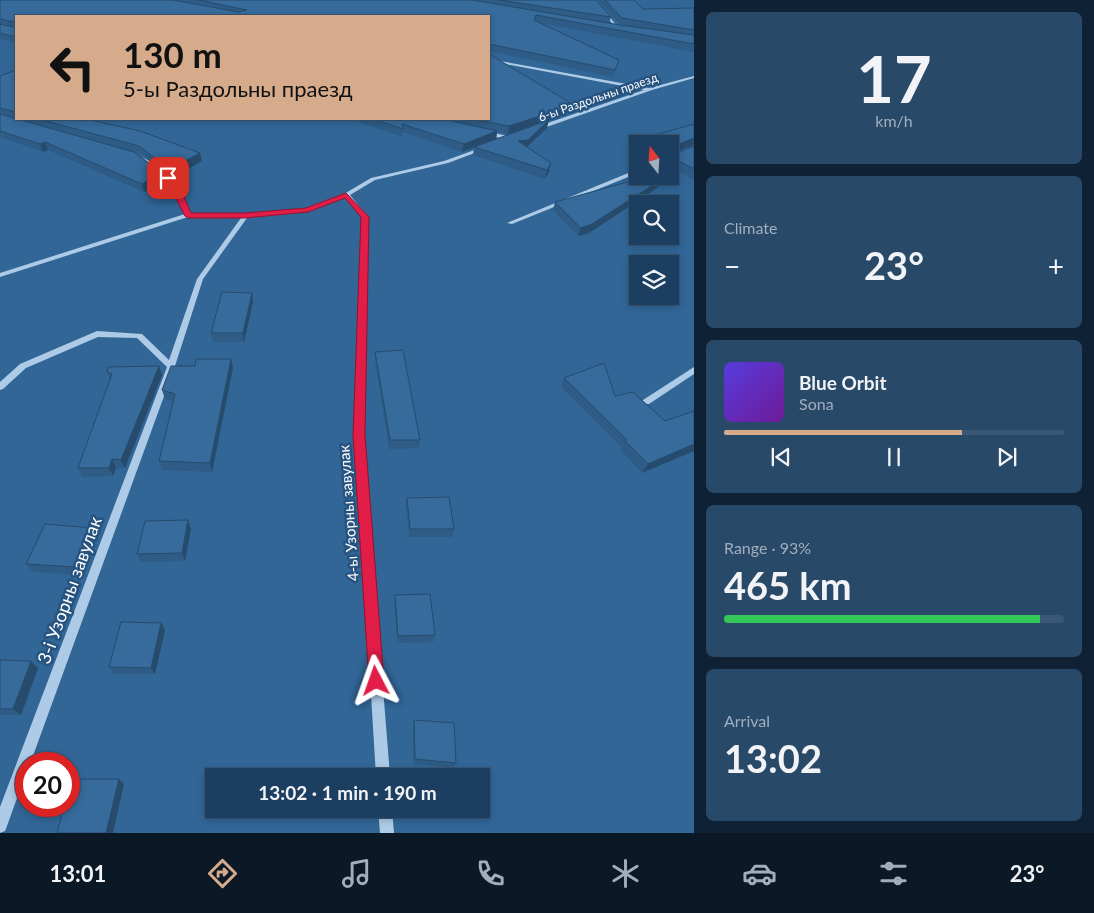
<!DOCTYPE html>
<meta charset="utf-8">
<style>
:root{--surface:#1c3e60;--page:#294969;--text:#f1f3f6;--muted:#a0aebd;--line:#3a5775;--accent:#d6ab8b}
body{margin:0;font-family:Lato,sans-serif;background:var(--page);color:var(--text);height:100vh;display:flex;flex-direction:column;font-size:19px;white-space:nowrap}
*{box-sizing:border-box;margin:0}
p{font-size:16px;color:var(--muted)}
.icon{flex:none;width:28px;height:28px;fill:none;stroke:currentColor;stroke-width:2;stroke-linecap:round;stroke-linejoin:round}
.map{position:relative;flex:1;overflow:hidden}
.sheet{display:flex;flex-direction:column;gap:12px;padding:12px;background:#0f2235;width:400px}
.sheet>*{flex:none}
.top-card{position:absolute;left:15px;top:15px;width:475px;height:105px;border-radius:0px;box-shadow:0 2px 8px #0003,0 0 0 1px var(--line);background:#d6ab8b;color:#111;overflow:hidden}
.needle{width:32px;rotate:343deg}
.controls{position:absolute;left:629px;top:135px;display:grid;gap:10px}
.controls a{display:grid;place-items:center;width:50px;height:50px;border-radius:0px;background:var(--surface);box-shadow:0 2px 8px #0003,0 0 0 1px var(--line);font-size:25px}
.speed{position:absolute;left:15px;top:752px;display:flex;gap:10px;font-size:25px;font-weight:700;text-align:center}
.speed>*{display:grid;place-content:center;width:65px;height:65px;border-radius:50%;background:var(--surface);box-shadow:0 2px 8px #0003,0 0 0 1px var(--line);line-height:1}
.speed .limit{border:8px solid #d22;background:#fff;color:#111}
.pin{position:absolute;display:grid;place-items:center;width:42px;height:42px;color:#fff;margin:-21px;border-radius:10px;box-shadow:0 2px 8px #0006}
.me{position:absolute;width:55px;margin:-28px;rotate:356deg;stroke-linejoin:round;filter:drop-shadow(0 0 4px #0008)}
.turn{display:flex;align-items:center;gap:18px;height:105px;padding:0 25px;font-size:22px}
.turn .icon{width:65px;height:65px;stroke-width:2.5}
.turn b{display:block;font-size:35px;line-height:42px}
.big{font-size:38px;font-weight:700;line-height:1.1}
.sheet .card{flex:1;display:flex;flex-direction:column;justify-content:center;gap:8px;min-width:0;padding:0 18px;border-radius:8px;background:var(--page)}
.sheet .dial{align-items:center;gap:0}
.dial b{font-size:65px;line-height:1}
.song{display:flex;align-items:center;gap:15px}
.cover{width:60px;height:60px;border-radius:8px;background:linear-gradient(135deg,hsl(250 70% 55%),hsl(280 70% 35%))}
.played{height:5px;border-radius:2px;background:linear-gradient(90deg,var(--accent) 70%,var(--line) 70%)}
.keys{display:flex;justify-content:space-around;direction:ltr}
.heat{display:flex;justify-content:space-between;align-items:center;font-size:28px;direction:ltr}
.charge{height:8px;border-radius:4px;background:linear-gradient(90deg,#34c759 93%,var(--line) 0)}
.trip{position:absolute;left:205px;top:768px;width:285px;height:50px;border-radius:0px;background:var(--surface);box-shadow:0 2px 8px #0003,0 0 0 1px var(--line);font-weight:700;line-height:50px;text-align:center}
.menu{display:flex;height:80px;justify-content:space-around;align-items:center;background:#0b1926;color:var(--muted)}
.menu .icon{width:35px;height:35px}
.menu .current{color:var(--accent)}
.menu b{font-size:22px;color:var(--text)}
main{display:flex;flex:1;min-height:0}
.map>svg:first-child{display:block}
</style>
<main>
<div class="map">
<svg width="694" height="833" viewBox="0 0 694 833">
<rect width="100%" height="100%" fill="#265380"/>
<!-- green -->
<path fill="#316697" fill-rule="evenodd" d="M0,0H694V833H0ZM16,16H489V119H16ZM638,144H670V176H638ZM638,204H670V236H638ZM638,264H670V296H638ZM26,764H69V806H26ZM214,776H481V809H214Z"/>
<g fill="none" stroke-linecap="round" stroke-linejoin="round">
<!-- minor -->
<g fill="#adcbe6" fill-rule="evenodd">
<path d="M592,0H596L620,30H618Z"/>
<path d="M489,59L649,88L694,76V78L652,90L538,130L535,128L536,127L644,90L489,61Z"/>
<path d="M485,131L508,136L514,135L517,137L508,140L483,134V132Z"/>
<path d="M483,147L488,148L448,163L375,180L350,195L368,217L363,435L390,776H376L355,435L362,217L345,197L307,212L247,218L203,279L175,366L30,764H26V773L7,826L5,831L0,833V807L167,367L137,338L98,337L26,368L3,389L0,390V382L20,364L97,331L142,334L169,360L197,279L241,218L188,217L0,277V273L185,214C173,188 163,174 138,159V157C143,157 148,160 152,163C171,176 181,193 190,213L245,214L306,208L344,194L371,178L444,161Z"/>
<path d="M638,169V173L512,224L507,223Z"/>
<path d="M694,367V374L649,404H643L642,402L643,400Z"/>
<path d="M378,809H392L394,833H380Z"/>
</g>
</g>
<!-- wall -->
<g fill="#2e5c86">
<path d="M0,0H596L611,17L609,23L643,28L620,24L598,0H634L643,9L694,8V52L536,22L619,60L613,77L489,51V16H16V43L0,39Z"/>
<path d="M16,70V119H86L200,153L202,161L171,178L142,154L135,152L162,173L164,182L144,192L48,150L43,152L0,137V76Z"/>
<path d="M568,110L560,116L508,134L497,132L496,139L462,152L403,132L402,137L350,119H489Z"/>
<path d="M694,124V146L693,145L673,153L674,154L694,146V180L670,166V144H639L641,139Z"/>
<path d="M547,128L526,147L551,163L549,172L545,179L473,155L474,147Z"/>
<path d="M661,180L657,188L589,233L578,236L553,210L555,202Z"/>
<path d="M253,302L244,342H213L211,333Z"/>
<path d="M375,352L420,440L419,448L389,449L375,361Z"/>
<path d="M231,359L233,368L212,472L162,470L159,461L173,401L165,399L162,390L195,366Z"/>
<path d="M159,366L162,375L125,468H116L113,476L82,477L78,468L110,379L107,372Z"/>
<path d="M564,378L615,396L665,421L694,411L642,473L620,449L621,447L561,387Z"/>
<path d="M407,498L454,529L452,537H409L406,506Z"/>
<path d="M191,529L185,561L141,562L137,554Z"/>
<path d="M97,536L81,575L33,572L26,564Z"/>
<path d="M395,595L435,635L433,642L397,643L394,603Z"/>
<path d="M161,623L165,630L155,674H114L109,667Z"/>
<path d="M0,660L38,668L21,715H0Z"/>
<path d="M414,720L456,763L453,768L413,764V726Z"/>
</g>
<!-- shaded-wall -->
<g fill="#264b6d">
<path d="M569,102L568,110L560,116L508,134L509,126Z"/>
<path d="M549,120L547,128L526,148L518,141Z"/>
<path d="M497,131L496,139L462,152L464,144Z"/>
<path d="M694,138L693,145L670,154L672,147Z"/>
<path d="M45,142L48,150L43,152L40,144Z"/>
<path d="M200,153L202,161L171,178L169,169Z"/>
<path d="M551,163L549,172L545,179L547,170Z"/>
<path d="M162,173L164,182L144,192L142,184Z"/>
<path d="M661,180L657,188L589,233L578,236L581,228Z"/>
<path d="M252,293L253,302L244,342L243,333Z"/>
<path d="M231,359L233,368L212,472L210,463Z"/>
<path d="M159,366L162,375L125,468L121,460Z"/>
<path d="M694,444V451L642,473L648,464Z"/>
<path d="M112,459L116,468L113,476L109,468Z"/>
<path d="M188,520L191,529L185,561L182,553Z"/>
<path d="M93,528L97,536L81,575L76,567Z"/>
<path d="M161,623L165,630L155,674L151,668Z"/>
<path d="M31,661L38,668L21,715L13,709Z"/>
<path d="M119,779L124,784L113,833H106Z"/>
</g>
<!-- building -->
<g fill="#366b9c" stroke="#264b6d">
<path d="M0,0H173L238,12L247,10L198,0H472L620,25L694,35V44L536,15L534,20L619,60L615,70L489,44V16H16V37L0,33V24L13,27L16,25L14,22L0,19Z"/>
<path d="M499,0H596L611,17Z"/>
<path d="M605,0H634L643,9L694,8V30L622,18Z"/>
<path d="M489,54L569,102L562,109L509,126L473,119H489Z"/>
<path d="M16,70V112L0,108V76Z"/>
<path d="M0,114L134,152L162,173L142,184L45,142L40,144L0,131Z"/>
<path d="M39,119H86L140,131L200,153L169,169L139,146Z"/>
<path d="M374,119H443L497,131L464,144L402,124L403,129Z"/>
<path d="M549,120L528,140L518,141L551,163L547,170L474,147Z"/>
<path d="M694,124V138L672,147L671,152L674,154L694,146V169L670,156V144H648L641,139Z"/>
<path d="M649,176H659L661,180L592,224L581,228L555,202Z"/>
<path d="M222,292L252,293L243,333H211Z"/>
<path d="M403,350L420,440H390L375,352Z"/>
<path d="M196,359H231L210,463L159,461L175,394L162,390L171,366H195Z"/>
<path d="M604,363L615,396L633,392L665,421L694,411V444L648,464L625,441L627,440L564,378Z"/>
<path d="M159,366L121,460L112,459L109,468H78L112,374L107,372L108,367Z"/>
<path d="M449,497L454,529H410L407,498Z"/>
<path d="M188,520L182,553L137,554L145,521Z"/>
<path d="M45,524L93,528L76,567L26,564Z"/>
<path d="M430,594L435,635L398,636L395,595Z"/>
<path d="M121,622L161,623L151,668L109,667Z"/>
<path d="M0,660L31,661L13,709H0Z"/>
<path d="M414,720L454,723L456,763L415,759Z"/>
<path d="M72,779H119L106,833H57L64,806H69V790Z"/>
</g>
<!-- route -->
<path fill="#e11d48" stroke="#92132f" d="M165,177H170L180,187L191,213H245L306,208L346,193L369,217L365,435L384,681L382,687L376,689L371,687L369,681L353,435L361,217L345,198L308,212L245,218H188L185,216Z"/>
<g text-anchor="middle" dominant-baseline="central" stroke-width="5" stroke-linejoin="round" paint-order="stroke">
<!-- far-street labels -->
<g font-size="12" fill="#fff" stroke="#265380">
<text transform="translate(598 97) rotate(-19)">6-ы Раздольны праезд</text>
</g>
<!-- street labels -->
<g font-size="15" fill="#fff" stroke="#265380">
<text transform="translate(348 513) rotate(-94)">4-ы Узорны завулак</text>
</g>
<!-- near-street labels -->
<g font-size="18" fill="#fff" stroke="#265380">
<text transform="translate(69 590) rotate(-70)">3-і Узорны завулак</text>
</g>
</g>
</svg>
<div class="controls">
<a><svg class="needle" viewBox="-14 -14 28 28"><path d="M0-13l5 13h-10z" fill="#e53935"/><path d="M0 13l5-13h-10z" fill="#a0aebd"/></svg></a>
<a><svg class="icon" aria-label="search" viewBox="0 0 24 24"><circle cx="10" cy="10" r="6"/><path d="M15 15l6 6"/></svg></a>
<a><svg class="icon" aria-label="layers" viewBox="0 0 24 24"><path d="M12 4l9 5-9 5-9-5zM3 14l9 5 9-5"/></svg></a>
</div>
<div class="speed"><div class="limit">20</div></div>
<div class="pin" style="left:168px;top:178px;background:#d93025"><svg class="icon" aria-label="arrive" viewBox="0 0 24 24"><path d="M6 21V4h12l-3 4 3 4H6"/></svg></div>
<svg class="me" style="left:376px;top:681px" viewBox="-20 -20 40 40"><path d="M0-17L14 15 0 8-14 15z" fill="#e11d48" stroke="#fff" stroke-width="4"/></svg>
<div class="trip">13:02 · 1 min · 190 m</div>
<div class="top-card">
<div class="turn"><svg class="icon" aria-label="left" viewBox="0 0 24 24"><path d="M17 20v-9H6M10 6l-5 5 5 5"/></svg><div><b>130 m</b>5-ы Раздольны праезд</div></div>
</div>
</div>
<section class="sheet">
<div class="card dial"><b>17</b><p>km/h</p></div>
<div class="card"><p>Climate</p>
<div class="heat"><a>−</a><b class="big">23°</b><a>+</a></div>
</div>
<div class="card">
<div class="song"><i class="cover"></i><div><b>Blue Orbit</b><p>Sona</p></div></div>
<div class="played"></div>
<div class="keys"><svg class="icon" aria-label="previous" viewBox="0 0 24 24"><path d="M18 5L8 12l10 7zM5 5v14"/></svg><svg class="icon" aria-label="pause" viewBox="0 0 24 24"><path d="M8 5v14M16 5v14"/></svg><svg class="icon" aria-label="next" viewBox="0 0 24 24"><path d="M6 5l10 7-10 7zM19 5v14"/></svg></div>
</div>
<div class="card"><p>Range · 93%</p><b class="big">465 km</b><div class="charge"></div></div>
<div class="card"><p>Arrival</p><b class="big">13:02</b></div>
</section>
</main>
<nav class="menu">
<b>13:01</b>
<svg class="icon current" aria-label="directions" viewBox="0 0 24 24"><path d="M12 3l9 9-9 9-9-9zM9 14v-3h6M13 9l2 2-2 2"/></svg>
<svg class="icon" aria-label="music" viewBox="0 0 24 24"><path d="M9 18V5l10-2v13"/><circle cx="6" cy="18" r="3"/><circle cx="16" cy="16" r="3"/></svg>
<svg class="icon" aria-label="phone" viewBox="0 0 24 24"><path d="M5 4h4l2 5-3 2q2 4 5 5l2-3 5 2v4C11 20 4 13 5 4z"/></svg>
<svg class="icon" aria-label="climate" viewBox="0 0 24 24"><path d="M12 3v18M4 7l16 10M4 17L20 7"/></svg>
<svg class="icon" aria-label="car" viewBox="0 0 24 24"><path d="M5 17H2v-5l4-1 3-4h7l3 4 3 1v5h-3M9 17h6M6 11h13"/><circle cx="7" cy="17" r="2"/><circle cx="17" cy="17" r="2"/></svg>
<svg class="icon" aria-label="filters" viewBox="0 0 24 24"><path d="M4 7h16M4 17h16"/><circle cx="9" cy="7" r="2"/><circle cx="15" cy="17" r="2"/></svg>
<b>23°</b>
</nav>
